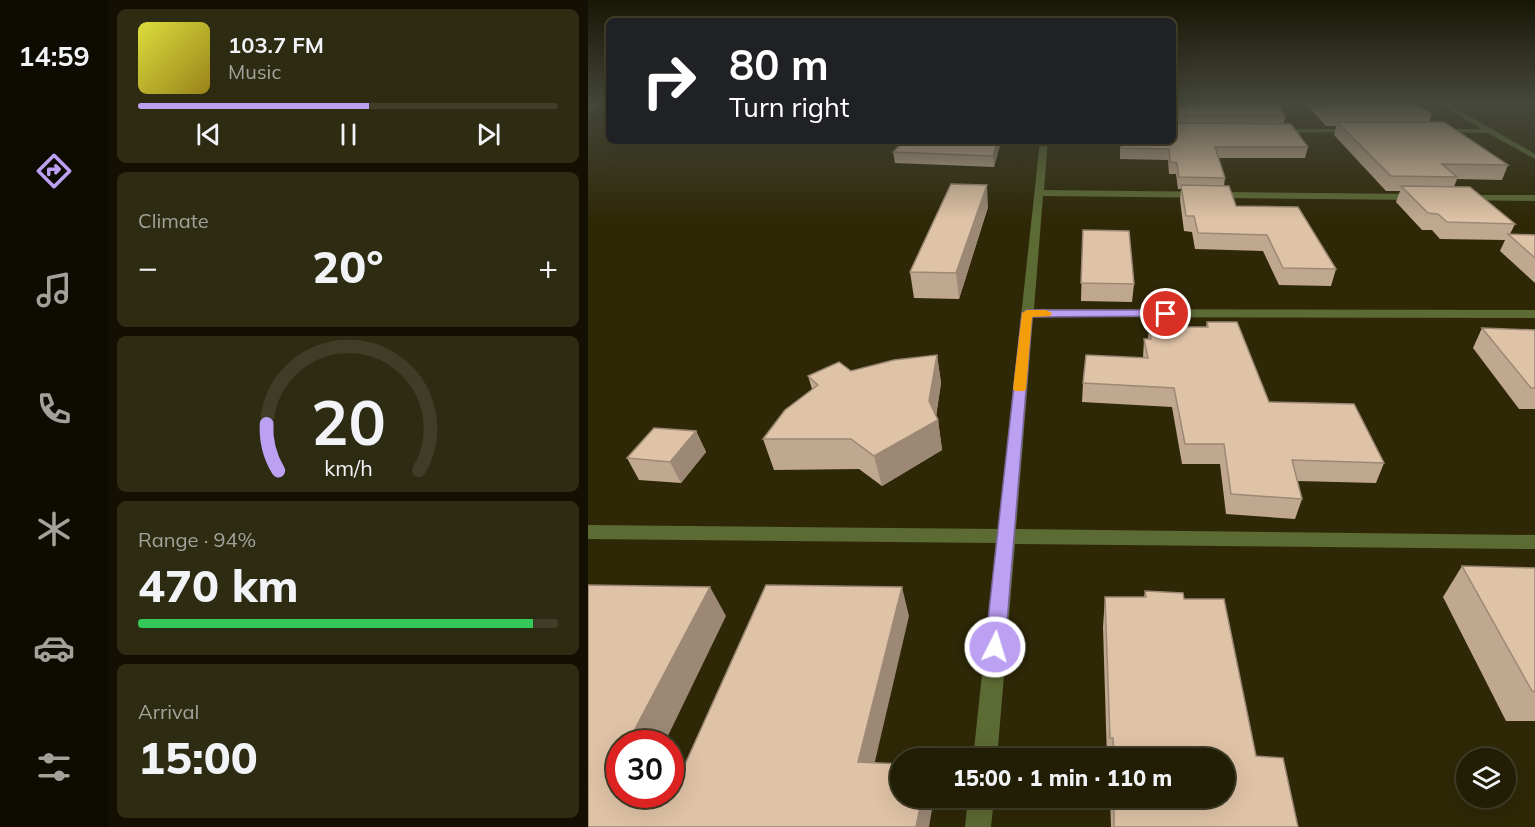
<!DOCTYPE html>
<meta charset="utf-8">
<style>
:root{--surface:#221e05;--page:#2e2b13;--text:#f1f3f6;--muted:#a2a29a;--line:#3f3c27;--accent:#bca0f2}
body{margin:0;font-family:Mulish,sans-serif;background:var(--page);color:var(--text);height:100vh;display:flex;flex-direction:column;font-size:22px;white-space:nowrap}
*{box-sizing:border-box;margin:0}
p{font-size:20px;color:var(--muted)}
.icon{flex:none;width:33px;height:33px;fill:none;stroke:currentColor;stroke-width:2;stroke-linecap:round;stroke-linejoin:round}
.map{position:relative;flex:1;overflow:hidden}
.side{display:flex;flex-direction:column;gap:9px;padding:9px;background:#131003;width:480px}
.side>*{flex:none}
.top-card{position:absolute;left:18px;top:18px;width:570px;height:126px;border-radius:9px;box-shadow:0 6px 24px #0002,0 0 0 2px var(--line);background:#202124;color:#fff;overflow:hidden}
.buttons{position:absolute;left:868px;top:748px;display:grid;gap:12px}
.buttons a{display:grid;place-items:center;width:60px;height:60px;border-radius:50%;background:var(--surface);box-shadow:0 6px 24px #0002,0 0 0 2px var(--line);font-size:30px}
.speed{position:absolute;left:18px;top:730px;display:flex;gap:12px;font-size:30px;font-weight:700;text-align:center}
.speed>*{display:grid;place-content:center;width:78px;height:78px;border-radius:50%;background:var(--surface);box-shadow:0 6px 24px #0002,0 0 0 2px var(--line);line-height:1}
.speed .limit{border:9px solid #d22;background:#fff;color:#111}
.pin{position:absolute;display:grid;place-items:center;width:51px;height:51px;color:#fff;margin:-26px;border:3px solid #fff;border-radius:50%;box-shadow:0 2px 6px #0007}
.me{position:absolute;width:66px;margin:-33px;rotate:5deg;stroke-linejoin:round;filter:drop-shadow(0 0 4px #0008)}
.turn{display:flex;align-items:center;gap:21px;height:126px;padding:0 24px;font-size:27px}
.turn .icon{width:78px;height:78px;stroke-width:2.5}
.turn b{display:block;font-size:42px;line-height:51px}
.big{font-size:45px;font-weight:800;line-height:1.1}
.side .card{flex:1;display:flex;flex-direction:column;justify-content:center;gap:9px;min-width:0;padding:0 21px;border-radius:9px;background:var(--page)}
.side .dial{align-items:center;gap:0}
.dial svg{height:156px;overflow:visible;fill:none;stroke:var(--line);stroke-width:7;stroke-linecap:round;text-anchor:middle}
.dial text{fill:var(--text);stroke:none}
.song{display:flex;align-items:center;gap:18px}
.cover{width:72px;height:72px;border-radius:9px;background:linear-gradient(135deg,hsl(60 70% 55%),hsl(50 70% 35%))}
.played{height:6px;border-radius:3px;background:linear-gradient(90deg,var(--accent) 55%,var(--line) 55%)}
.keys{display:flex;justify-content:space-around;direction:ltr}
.heat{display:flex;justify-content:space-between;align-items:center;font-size:33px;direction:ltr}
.charge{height:9px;border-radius:4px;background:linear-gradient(90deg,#34c759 94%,var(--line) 0)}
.trip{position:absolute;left:302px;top:748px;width:345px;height:60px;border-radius:30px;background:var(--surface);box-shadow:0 6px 24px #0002,0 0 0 2px var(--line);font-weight:800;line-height:60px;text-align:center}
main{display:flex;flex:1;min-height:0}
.dock{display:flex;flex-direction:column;width:108px;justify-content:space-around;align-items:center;background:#0e0c02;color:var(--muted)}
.dock .icon{width:42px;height:42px}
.dock .selected{color:var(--accent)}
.dock b{font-size:27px;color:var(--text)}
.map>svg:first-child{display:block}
</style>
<main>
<nav class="dock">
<b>14:59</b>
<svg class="icon selected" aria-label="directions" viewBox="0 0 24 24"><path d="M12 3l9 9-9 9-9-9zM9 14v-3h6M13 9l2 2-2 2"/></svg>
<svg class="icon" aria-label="music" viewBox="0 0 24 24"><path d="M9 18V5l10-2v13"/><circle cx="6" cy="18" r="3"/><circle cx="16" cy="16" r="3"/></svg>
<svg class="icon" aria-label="phone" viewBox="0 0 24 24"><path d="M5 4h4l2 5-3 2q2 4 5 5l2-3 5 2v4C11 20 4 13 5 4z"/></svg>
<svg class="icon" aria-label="climate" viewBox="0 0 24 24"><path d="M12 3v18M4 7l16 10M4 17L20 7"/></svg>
<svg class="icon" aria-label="car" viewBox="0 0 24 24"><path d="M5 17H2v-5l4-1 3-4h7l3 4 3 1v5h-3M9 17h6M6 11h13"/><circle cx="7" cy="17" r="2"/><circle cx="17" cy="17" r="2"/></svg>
<svg class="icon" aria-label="filters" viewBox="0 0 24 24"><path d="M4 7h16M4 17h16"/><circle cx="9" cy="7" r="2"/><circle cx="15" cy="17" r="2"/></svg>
</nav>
<section class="side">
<div class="card">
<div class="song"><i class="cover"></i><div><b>103.7 FM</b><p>Music</p></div></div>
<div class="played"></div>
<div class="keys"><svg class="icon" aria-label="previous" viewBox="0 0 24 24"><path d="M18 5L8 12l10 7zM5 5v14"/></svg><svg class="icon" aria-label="pause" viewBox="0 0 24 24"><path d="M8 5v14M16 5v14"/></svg><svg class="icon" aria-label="next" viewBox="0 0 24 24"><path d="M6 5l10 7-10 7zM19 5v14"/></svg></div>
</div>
<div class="card"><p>Climate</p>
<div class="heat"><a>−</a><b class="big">20°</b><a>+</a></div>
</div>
<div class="card dial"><svg viewBox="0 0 100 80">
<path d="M14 69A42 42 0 1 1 86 69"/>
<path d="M14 69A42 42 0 0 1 8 45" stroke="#bca0f2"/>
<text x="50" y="56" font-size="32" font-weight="700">20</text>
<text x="50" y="72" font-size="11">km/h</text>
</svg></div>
<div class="card"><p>Range · 94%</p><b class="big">470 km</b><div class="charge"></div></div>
<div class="card"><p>Arrival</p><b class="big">15:00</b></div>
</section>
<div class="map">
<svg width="947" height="827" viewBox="0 0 947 827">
<rect width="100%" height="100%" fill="#2e2807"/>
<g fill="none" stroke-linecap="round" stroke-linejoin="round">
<!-- street -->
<g fill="#5c6a34" fill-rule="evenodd">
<path d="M852,104H860L947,154V159L900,133L847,132L849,129H893Z"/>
<path d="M765,129L767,132L687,133L684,131L687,129Z"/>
<path d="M452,141H460L456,190L829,194L833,197L829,200L455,196L446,309L947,310V318L445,317L428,529L947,535V549L427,544L409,759H385L408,543L0,539V525L410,529Z"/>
<path d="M871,195H947V201L874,200L871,199Z"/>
<path d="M380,798H406L403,827H377Z"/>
</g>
<!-- secondary -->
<path fill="#799033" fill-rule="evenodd" d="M5,104H13L0,111V107Z"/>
</g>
<!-- wall -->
<g fill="#c0a890">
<path d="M585,104L697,116L696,124L720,147L717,158H631L637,178L636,186L648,206L748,269L743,286L691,285L675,251L607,249L604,232L596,231L592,200L593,189H590L588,174H581L580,160L532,159V141H585Z"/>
<path d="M718,104H829L844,114L841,122L920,165L914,180L869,179L866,187L927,224L922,234L947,235V283L912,251L917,240L852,239L844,230H834L808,202L812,191H798L746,135L748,126H738Z"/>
<path d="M413,141L406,167L307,163L305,152Z"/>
<path d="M400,207L371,299L326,298L322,272Z"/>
<path d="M495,230L546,284L544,302L493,301Z"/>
<path d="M619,322L681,402L796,463L788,483L709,481L714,499L707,519L638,514L632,464H594L584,407L494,402L495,383L555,358L556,339H560L561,327H618Z"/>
<path d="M894,328L947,330V409H931L885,348Z"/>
<path d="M349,355L353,383L348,417L350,420L354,450L294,486L271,469L186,470L175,439L224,389L220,376L263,371Z"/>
<path d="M108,431L118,452L93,483L51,480L39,458Z"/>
<path d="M874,566L947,568V721H918L855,597Z"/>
<path d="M557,591L596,599L668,756L710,827H523L522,798H636V759H519L515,627L517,597H556Z"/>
</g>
<!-- shaded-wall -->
<g fill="#9c8875">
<path d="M409,141H413L406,167L405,156Z"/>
<path d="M399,185L400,207L371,299L368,273Z"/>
<path d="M349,355L353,383L347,421L350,420L354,450L294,486L286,456L341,401Z"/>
<path d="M108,431L118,452L93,483L82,462Z"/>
<path d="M122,587L138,616L76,744H39Z"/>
<path d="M314,587L321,616L281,787L270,762Z"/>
<path d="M32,758V771L27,766Z"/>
<path d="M334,798H346L341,827H328Z"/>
</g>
<!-- building -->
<g fill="#dfc3a7" stroke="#9c8875" stroke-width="1.5">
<path d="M585,104H689L697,116H586L585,121Z"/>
<path d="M732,104H829L844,114H741Z"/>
<path d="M749,122H856L920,165L854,164L869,177L803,176Z"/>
<path d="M585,123L703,124L720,147H627L637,178L591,177L589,163L582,162L581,149L533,148V141H585Z"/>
<path d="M316,141H409L405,156L305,152Z"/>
<path d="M363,184L399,185L368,273L322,272Z"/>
<path d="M593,185L641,186L648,206L710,207L748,269L695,268L679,235L610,233L606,216H598Z"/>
<path d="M813,186L882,187L927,224L859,222L850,214L840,213Z"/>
<path d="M495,230L541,231L546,284L493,283Z"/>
<path d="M920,234L947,235V258Z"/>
<path d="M619,322H649L681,402L766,404L796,463L704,460L714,499L643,494L636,444H597L586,388L495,383L498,355L560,358L556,339H563L561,327H620Z"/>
<path d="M894,328L947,330V388H943Z"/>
<path d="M349,355L341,401L350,420L286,456L263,439H175L197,410L230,385L220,376L251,362L263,371L306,360Z"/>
<path d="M66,428L108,431L82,462L39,458Z"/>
<path d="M874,566L947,568V692L944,691Z"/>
<path d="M0,585L122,587L39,744H32V758L27,766L32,767V795H82V770L94,771L178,585L314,587L270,762L312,764V798H334L328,827H0Z"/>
<path d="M557,591L595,593L596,599H636L668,756L695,758L710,827H526V798H636V759H526L525,738H522L517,597H558Z"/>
</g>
<!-- sky -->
<linearGradient id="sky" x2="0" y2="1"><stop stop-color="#191604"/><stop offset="0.47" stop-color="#46483c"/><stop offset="1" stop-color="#46483c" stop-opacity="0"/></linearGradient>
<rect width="947" height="220" fill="url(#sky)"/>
<!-- route -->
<path fill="#bca0f2" stroke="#7a689d" stroke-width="1.5" d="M578,310L581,311V316L444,317L417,647L414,653L407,656L400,653L397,647L434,313L439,310Z"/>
<!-- slow -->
<path fill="#f59e0b" d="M458,310L464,313L462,316L444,317L438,389L436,391H427L425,389L434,313L439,310Z"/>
</svg>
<div class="buttons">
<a><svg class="icon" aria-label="layers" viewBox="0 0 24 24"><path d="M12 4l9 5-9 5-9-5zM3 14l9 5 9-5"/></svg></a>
</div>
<div class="speed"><div class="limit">30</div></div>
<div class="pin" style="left:578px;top:314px;background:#d93025"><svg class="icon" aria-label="arrive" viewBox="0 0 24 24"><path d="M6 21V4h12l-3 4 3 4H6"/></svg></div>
<svg class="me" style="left:407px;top:647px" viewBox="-20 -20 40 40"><circle r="17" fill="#bca0f2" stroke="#fff" stroke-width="3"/><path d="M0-11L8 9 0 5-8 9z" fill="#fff"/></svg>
<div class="trip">15:00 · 1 min · 110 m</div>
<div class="top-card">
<div class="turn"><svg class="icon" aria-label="right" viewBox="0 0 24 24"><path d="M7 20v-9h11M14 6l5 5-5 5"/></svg><div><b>80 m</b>Turn right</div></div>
</div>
</div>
</main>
